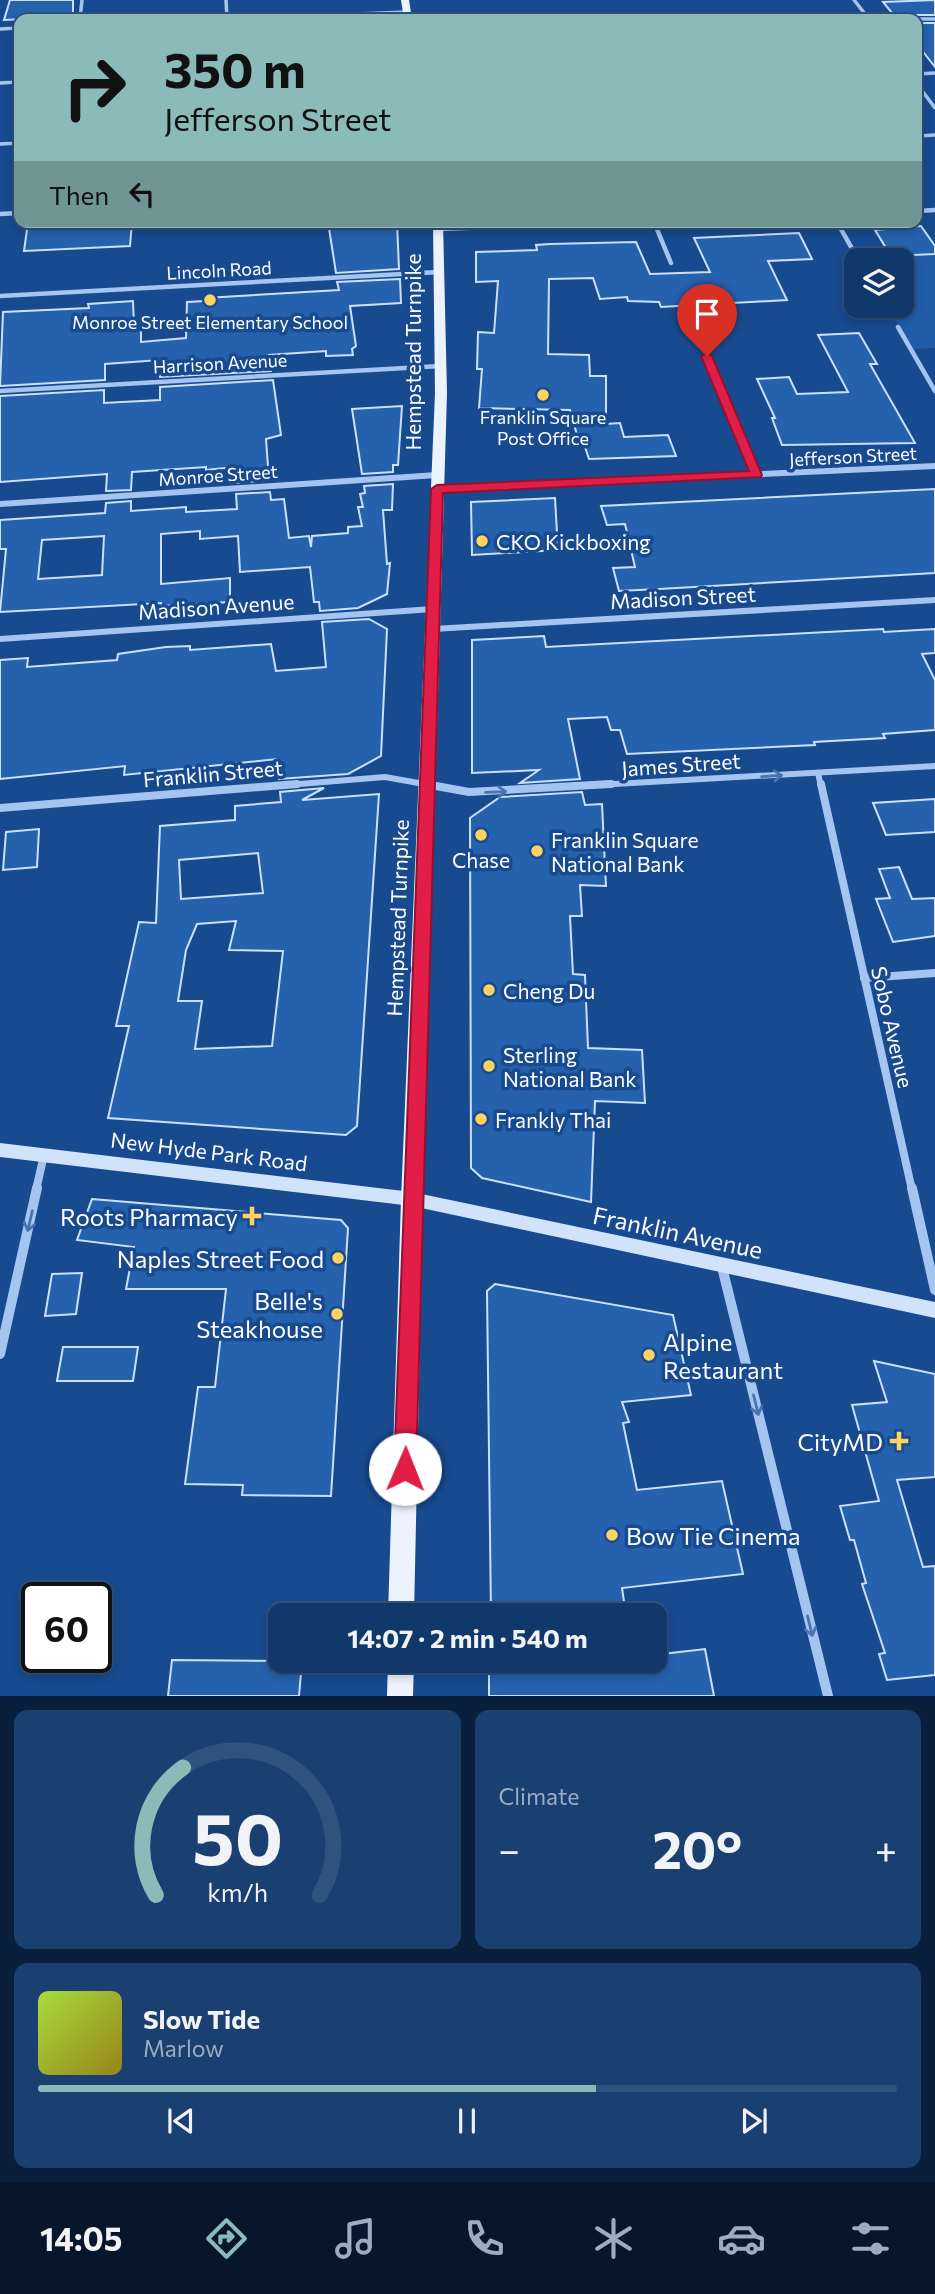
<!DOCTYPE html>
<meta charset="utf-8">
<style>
:root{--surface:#11386b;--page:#1a3f71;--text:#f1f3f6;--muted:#9cacc1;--line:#30527e;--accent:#8bbbb9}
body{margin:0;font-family:Commissioner,sans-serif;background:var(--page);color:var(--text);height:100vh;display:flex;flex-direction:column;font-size:26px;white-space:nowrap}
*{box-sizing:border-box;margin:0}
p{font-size:23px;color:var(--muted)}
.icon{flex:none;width:38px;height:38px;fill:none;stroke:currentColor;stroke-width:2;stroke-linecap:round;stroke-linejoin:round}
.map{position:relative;height:1696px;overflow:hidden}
.details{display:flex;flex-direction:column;gap:14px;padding:14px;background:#091f3b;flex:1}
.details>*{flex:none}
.guide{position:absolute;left:14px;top:14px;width:908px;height:214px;border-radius:14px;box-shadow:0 4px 10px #0003,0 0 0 2px var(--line);background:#8bbbb9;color:#111;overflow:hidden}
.fabs{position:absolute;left:844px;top:248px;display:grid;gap:14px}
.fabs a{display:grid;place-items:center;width:70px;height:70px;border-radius:14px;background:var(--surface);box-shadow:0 4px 10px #0003,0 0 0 2px var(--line);font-size:35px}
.speed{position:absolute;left:21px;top:1582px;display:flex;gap:14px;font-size:35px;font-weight:700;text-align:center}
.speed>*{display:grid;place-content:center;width:91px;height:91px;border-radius:50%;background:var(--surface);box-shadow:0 4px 10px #0003,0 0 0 2px var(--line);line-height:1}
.speed .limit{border:4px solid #111;border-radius:10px;background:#fff;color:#111}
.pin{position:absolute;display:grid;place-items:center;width:60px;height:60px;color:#fff;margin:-72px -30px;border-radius:50% 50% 50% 0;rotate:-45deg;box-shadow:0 0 7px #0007}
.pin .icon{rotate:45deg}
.me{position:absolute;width:77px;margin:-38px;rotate:1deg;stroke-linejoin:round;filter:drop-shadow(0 0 5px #0008)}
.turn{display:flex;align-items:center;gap:24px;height:147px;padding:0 35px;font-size:32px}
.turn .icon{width:91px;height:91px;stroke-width:2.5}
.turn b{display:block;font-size:49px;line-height:60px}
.then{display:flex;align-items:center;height:66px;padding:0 35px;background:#0003;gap:14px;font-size:26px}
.big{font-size:52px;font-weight:700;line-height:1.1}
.details .tile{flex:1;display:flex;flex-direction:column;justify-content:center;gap:10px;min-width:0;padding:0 24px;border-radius:14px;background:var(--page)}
.details .dial{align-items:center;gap:0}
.dial svg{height:182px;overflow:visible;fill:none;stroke:var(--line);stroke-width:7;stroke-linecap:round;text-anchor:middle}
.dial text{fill:var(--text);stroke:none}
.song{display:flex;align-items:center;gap:21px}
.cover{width:84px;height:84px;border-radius:10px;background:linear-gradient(135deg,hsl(80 70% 55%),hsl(50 70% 35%))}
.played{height:7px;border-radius:4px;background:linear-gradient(90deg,var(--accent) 65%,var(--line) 65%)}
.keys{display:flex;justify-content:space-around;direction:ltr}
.heat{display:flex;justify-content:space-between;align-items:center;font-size:38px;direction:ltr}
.details .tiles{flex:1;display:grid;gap:14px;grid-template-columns:1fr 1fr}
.tile:last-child{grid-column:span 2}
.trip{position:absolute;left:268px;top:1603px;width:399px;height:70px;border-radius:14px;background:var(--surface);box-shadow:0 4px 10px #0003,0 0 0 2px var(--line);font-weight:700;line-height:70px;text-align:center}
.tab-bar{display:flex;height:112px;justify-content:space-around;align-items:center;background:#07162b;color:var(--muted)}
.tab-bar .icon{width:49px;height:49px}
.tab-bar .active{color:var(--accent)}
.tab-bar b{font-size:32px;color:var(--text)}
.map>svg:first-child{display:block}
</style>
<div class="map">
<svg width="935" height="1696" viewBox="0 0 935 1696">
<rect width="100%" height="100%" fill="#174a8f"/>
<!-- green -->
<path fill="#205ca8" d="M935,255V348L913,349L888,306H901V261L860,258Z"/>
<!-- building -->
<g fill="#2661ad" stroke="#cae0fb" stroke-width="2" fill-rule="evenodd">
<path d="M10,0H73V17L4,20Z"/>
<path d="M935,0V15H912L909,19H897L883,2Z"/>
<path d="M917,23H935V67L917,44Z"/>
<path d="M28,222H132L130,246L24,251Z"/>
<path d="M328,222H397L399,269L336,273Z"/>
<path d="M921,226L935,246V254L891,256L875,230Z"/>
<path d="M799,233L812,259L768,261L787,300L661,307L659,302L628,301L627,297L600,299L593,278L549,279L548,354L589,355L590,376H606V424L620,423L624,437L668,435L676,456L589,459L581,435H577L570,410L479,408L482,369H477L478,332L494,333L498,281L476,282V252L537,250L536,245L550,244L636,242L650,274L710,272L694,238Z"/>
<path d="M400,279L401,303L350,306L356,346L352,349L353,355L326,356V351L269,355L271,371L160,377V360L105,364V380L0,386L3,312L89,308L88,304L133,301L134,324H141V342L186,338L187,302L205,301V298L339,290L337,282Z"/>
<path d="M859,333L877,364H870L915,443L782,445L772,418H775L757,379L789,377L797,394L848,392L818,335Z"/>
<path d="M273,380L281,435L266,439L269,480L235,483L234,467L206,470V467L132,472L131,490L106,491L107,474L0,482V396L104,390V403L160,400V387Z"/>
<path d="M402,406L398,465H393V472L362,474L352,409Z"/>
<path d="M393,484L392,510H383L387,564L390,563L387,594L358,608L320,611L319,602H314L310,567L240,572L238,536L200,539V531L161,534V584L230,578V602L161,606V603L0,612L6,549H0V520L105,513L106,503L131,501V511L186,507V512L237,509L236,494L270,492L271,500L284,499L289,538L309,536L311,547L312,536L348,533V527L362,526L358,507H363L360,494L365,493L364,486ZM104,536L102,575L38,579L42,540Z"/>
<path d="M935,489V573L659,589L619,591L613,568L635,567L625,524L607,525L601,506Z"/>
<path d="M555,498L558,550L472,555L471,502Z"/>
<path d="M369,619L387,629L381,756L348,774L279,779L277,759L124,775L125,766L0,779V660L28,658L27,667L117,660L118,654L166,647L190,646V650L271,644L276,671L326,667L322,622Z"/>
<path d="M883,629L884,632L935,629V653L922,654L935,680V730L883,734L885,738L814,742L815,745L627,754L620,730H611L607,717L568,719L580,779L520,783L539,770L472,773V640L544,636L546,647Z"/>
<path d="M324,788L302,800L379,794L357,1126L346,1135L108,1118L129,1026H116L139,922L156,923L160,826L235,820V806L281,802L280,792ZM258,853L263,893L181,899L179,860ZM236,921L229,950L283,951L272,1046L195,1049L202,1001H178L186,950L197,924Z"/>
<path d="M582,792L585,805L602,804L606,886L580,885L582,916H570L573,974L585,975L588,1048L642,1050L645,1103L595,1101L591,1202L482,1178L471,1168L470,818L500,797Z"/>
<path d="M935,799V832L886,835L873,803Z"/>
<path d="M39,829L37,867L3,870L6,832Z"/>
<path d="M899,867L912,899L935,898V936L893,942L876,899L890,898L879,869Z"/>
<path d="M92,1199L341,1220L348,1228L331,1496L242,1495L243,1485L185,1484L198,1387H215L226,1289H126L134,1247L77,1240Z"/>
<path d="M82,1273L76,1314L45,1316L52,1274Z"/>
<path d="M495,1284L673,1315L691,1395L622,1402L629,1422L623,1423L637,1490L722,1481L743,1574L622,1588L626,1615H491L487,1291Z"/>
<path d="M63,1347H138L133,1381H57Z"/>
<path d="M874,1361L935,1374V1477L897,1480L923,1567L935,1566V1675L887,1680L879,1654L885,1653L862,1584L866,1583L854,1540H850L840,1506L879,1501L852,1405L887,1402Z"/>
<path d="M705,1649L714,1696H489V1661H654V1655Z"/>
<path d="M172,1660L302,1661L299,1696H168Z"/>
</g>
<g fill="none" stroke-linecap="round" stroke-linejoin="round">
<!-- street-far4 -->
<g stroke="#a4c5ef" stroke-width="3.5">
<path d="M226,0L227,19"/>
<path d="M854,0L869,19"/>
<path d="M80,19L82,0"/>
<path d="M230,19L407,12"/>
<path d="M913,19H935"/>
<path d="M0,29L19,28"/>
<path d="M917,74L935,73"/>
<path d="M0,83L19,82"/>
<path d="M917,84L935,108"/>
<path d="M917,136L935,135"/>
<path d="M0,144L19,143"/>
</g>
<!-- street-far3 -->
<g stroke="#a4c5ef" stroke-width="4.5">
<path d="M917,211L935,210"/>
<path d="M0,214L19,213"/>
<path d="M654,222L671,263"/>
<path d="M837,222L859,261"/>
<path d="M439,229L623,222"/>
<path d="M0,296L439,272"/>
<path d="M693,321L751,463"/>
<path d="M898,327L935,391"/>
<path d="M0,391L441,366"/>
</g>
<!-- street-far2 -->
<g stroke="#a4c5ef" stroke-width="6">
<path d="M751,462L756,475"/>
<path d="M438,489L935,466"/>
<path d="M0,504L437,475"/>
<path d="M433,629L935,600"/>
<path d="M0,639L433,609"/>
<path d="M818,773L821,786"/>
<path d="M275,786L385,777L435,786"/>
<path d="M579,786L935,766"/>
</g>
<!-- street-far1 -->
<g stroke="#a4c5ef" stroke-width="8">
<path d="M425,784L469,792L611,784"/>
<path d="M821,784L912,1190"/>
<path d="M0,808L297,784"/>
<path d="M864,978L935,973"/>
<path d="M36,1190L44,1155"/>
</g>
<!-- street -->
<g stroke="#a4c5ef" stroke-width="10">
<path d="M912,1188L935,1290"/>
<path d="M722,1267L828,1696"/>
<path d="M0,1354L37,1188"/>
</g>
<!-- secondary -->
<path fill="#d1e3fb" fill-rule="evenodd" d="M0,1143L412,1192L935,1302V1318L412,1206L0,1157Z"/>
<!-- primary -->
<g fill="#ecf3ff" fill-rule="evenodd">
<path d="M401,0H409L412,19H404Z"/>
<path d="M433,222H443L447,393L423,1199L414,1615H388L401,1199L435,393Z"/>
<path d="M388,1661H414L413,1696H387Z"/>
</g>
</g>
<!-- one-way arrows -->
<defs><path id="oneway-shaft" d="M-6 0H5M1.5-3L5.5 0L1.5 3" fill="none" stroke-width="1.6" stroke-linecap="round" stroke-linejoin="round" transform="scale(1.75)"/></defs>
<g stroke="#4875b1">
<use href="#oneway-shaft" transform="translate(772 776) rotate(-4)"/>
<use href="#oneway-shaft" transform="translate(496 792) rotate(-2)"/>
<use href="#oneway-shaft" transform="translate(30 1221) rotate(103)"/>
<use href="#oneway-shaft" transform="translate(756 1405) rotate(76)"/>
<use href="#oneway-shaft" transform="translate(810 1626) rotate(76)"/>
</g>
<!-- route -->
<path fill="#e11d48" stroke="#92132f" stroke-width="2" d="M707,353L712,356L762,475L761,477L443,493L416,1469L413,1476L405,1479L397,1476L394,1469L431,489L437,485L749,471L701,356Z"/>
<!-- markers -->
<g fill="#ffd362" stroke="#174a8f" stroke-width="2.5">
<circle cx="210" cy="300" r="7"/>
<circle cx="543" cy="395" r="7"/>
<circle cx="482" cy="541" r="7"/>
<circle cx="481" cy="835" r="7"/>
<circle cx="537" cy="851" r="7"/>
<circle cx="489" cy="990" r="7"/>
<circle cx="489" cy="1066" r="7"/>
<circle cx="481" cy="1119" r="7"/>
<path d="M248.5 1205.5h7v7h7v7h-7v7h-7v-7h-7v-7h7z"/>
<circle cx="338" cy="1258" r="7"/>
<circle cx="337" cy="1314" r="7"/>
<circle cx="649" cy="1355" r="7"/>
<path d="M895.5 1430.5h7v7h7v7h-7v7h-7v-7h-7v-7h7z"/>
<circle cx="612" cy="1535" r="7"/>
</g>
<g text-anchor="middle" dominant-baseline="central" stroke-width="7" stroke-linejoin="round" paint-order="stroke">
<!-- far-street labels -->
<g font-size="18" fill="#fff" stroke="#174a8f">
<text transform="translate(219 270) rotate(-3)">Lincoln Road</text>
<text transform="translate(220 363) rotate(-3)">Harrison Avenue</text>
<text transform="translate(853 456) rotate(-3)">Jefferson Street</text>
<text transform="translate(218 475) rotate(-4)">Monroe Street</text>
</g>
<!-- far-poi labels -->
<g font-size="18" fill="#fff" stroke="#174a8f">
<text x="210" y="322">Monroe Street Elementary School</text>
<text x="543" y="417">Franklin Square<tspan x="543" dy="21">Post Office</tspan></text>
</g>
<!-- street labels -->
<g font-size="21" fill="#fff" stroke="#174a8f">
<text transform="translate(412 352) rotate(-90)">Hempstead Turnpike</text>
<text transform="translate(683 597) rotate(-3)">Madison Street</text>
<text transform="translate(216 606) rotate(-4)">Madison Avenue</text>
<text transform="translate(681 764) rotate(-4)">James Street</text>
<text transform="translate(213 773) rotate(-5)">Franklin Street</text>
<text transform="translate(397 918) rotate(-88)">Hempstead Turnpike</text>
<text transform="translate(893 1027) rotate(77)">Sobo Avenue</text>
<text transform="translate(209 1151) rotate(7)">New Hyde Park Road</text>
</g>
<!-- poi labels -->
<g font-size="21" fill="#fff" stroke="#174a8f" text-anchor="start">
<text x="496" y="541">CKO Kickboxing</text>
<text x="551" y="839">Franklin Square<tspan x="551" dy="24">National Bank</tspan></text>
<text x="481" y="859" text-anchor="middle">Chase</text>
<text x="503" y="990">Cheng Du</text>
<text x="503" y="1054">Sterling<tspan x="503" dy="24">National Bank</tspan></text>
<text x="495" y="1119">Frankly Thai</text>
</g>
<!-- near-poi labels -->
<g font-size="24" fill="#fff" stroke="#174a8f" text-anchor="end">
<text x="238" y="1216">Roots Pharmacy</text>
<text x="324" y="1258">Naples Street Food</text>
<text x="323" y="1300">Belle's<tspan x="323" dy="28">Steakhouse</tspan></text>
<text x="663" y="1341" text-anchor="start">Alpine<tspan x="663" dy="28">Restaurant</tspan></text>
<text x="883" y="1441">CityMD</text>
<text x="626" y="1535" text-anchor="start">Bow Tie Cinema</text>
</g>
<!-- near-street labels -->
<g font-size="24" fill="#fff" stroke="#174a8f">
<text transform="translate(678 1232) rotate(12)">Franklin Avenue</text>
</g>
</g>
</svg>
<div class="fabs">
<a><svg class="icon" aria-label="layers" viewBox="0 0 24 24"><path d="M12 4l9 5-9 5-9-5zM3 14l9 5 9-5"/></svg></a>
</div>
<div class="speed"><div class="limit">60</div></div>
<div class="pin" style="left:707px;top:356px;background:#d93025"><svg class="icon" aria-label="arrive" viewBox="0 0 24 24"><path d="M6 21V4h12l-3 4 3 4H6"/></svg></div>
<svg class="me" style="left:405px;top:1469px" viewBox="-20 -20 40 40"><circle r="19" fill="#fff"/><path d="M0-13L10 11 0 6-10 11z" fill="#e11d48"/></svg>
<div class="trip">14:07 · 2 min · 540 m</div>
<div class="guide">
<div class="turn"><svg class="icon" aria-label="right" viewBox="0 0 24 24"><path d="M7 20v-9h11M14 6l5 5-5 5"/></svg><div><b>350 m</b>Jefferson Street</div></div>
<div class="then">Then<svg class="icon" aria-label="left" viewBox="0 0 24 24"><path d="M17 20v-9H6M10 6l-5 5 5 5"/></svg></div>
</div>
</div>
<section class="details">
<div class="tiles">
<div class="tile dial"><svg viewBox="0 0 100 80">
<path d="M14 69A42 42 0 1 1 86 69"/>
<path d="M14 69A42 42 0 0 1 26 13" stroke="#8bbbb9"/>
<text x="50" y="56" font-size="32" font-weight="700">50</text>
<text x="50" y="72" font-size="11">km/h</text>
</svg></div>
<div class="tile"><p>Climate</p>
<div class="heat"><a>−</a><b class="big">20°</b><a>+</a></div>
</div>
<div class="tile">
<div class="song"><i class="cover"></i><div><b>Slow Tide</b><p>Marlow</p></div></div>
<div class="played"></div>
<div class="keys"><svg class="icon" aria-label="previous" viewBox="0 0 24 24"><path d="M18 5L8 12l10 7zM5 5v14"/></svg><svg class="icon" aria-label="pause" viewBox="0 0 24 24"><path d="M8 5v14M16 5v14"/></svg><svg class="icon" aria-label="next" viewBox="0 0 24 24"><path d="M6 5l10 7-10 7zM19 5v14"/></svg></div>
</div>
</div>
</section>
<nav class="tab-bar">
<b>14:05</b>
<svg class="icon active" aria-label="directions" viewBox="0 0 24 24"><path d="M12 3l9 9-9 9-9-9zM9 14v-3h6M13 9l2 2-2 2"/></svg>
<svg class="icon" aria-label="music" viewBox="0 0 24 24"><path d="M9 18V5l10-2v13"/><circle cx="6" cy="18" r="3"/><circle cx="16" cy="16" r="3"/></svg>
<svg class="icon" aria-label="phone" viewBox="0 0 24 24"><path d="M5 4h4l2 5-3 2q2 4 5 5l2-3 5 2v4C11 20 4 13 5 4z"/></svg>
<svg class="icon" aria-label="climate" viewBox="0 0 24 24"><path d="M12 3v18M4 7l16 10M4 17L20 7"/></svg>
<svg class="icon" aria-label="car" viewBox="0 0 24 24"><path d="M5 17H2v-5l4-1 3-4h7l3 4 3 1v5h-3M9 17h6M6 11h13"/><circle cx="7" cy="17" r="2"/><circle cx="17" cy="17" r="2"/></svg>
<svg class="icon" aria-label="filters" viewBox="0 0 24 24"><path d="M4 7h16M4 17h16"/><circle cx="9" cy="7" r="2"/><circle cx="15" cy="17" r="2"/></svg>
</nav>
